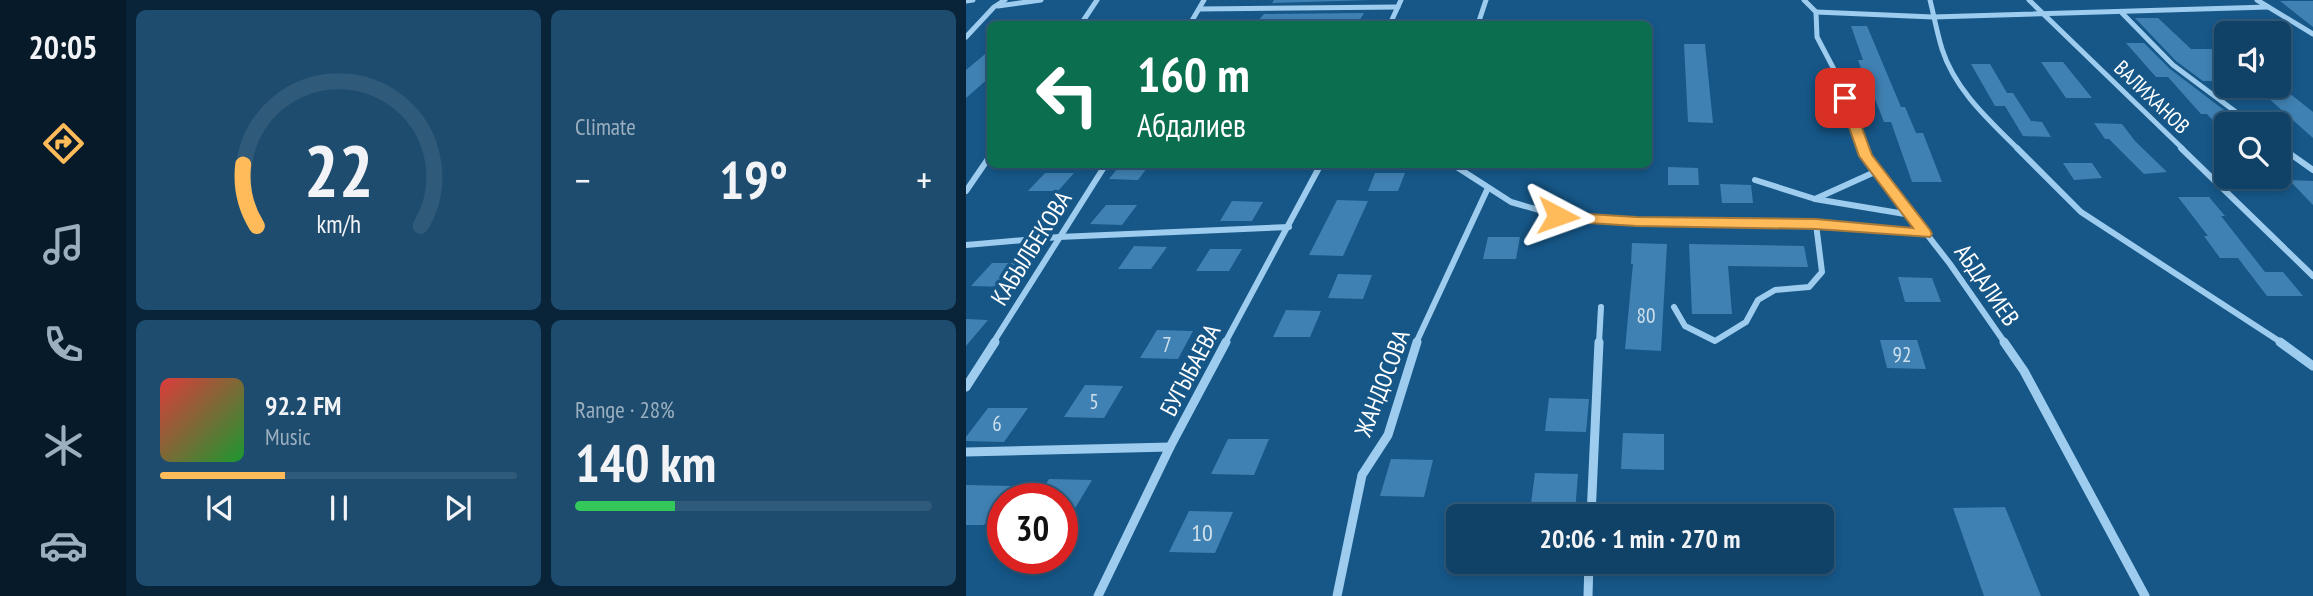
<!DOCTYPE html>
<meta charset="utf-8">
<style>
:root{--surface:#104166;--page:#1e4c6f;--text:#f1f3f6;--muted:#9cafbf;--line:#305a7a;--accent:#ffba5a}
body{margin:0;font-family:"PT Sans Narrow",sans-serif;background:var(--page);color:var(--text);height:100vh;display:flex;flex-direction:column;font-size:26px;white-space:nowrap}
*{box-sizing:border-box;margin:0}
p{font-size:23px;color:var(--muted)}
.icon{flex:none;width:38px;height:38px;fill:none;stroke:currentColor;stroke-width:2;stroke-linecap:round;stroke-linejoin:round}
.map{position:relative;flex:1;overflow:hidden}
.details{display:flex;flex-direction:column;gap:10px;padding:10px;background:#092438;width:840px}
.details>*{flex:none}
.banner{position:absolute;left:21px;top:21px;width:665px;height:147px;border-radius:10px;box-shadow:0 4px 10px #0003,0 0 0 2px var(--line);background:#0b6e4f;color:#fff;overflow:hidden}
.fabs{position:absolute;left:1248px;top:21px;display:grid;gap:14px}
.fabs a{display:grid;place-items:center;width:77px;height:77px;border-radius:10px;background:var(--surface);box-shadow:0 4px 10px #0003,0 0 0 2px var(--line);font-size:35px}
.speed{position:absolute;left:21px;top:483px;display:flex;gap:14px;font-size:35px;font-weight:700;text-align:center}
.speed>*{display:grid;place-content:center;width:91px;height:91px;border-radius:50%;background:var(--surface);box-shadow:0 4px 10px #0003,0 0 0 2px var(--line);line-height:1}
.speed .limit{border:10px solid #d22;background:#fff;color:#111}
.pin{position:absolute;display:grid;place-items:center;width:60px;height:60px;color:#fff;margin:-30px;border-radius:14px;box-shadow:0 4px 10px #0006}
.me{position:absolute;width:77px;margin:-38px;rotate:94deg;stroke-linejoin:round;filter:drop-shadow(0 0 5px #0008)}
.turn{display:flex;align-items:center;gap:24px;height:147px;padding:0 35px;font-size:32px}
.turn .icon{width:91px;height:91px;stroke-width:2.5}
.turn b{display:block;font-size:49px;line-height:60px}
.big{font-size:52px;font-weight:700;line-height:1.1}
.details .tile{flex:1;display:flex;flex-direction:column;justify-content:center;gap:10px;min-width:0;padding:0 24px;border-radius:10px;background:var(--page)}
.details .dial{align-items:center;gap:0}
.dial svg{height:182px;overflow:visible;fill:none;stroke:var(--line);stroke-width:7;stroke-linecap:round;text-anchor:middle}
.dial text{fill:var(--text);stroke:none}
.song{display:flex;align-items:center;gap:21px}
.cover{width:84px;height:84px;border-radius:10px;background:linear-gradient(135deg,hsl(0 70% 55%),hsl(130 70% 35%))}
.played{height:7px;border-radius:4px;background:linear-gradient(90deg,var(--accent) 35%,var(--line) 35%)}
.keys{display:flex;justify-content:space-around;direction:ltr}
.heat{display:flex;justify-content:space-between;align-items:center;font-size:38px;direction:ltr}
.charge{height:10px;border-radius:5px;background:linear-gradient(90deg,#34c759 28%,var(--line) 0)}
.details .tiles{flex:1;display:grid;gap:10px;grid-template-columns:repeat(2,1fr)}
.trip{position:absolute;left:480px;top:504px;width:388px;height:70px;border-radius:10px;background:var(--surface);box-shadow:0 4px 10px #0003,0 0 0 2px var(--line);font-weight:700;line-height:70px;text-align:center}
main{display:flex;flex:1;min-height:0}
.tab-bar{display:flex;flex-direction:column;width:126px;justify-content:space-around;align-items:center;background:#061a29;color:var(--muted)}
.tab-bar .icon{width:49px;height:49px}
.tab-bar .on{color:var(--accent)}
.tab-bar b{font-size:32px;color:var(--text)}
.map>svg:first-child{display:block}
</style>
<main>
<nav class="tab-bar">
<b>20:05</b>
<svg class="icon on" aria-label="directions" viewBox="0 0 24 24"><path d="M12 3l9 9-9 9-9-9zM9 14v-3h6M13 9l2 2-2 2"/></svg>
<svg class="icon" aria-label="music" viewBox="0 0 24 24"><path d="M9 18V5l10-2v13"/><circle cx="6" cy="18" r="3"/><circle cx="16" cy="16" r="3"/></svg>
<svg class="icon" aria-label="phone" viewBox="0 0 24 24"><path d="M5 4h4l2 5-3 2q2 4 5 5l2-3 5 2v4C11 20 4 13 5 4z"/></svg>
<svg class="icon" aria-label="climate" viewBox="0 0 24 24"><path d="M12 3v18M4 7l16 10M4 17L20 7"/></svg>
<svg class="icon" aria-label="car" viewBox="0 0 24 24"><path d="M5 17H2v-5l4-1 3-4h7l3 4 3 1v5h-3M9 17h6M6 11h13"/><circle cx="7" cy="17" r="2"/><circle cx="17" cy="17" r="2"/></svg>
</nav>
<section class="details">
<div class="tiles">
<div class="tile dial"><svg viewBox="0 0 100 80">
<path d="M14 69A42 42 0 1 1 86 69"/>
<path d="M14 69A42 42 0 0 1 8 42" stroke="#ffba5a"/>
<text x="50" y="56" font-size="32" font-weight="700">22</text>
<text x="50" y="72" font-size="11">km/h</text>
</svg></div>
<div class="tile"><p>Climate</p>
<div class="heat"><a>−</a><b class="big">19°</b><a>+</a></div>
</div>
<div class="tile">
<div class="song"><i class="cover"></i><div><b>92.2 FM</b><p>Music</p></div></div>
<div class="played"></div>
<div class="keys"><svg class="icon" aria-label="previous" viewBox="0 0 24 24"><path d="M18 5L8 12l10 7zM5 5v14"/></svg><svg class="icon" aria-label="pause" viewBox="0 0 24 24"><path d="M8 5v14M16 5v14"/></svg><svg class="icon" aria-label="next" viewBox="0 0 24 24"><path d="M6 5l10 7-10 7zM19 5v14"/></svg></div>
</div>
<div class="tile"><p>Range · 28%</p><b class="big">140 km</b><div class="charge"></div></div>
</div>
</section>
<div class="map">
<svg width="1347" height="596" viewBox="0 0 1347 596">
<rect width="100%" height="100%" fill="#165788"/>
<!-- building -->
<g fill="#3f81b2">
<path d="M308,0H406L306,3Z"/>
<path d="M1314,1H1347V27Z"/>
<path d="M398,13L392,23L289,24L298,14Z"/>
<path d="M1169,18H1192L1225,49H1254L1260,54V81H1237L1210,61Z"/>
<path d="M885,26H901L935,107H939L950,133H957L976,182H946L925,122H918L907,94H904L892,60H897Z"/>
<path d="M1160,43H1178L1204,69L1258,110L1272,124H1260V135L1241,114H1235L1202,77H1190Z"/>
<path d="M718,44H739L747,123L722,122Z"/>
<path d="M24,50V77L0,98V70Z"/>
<path d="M1075,62H1097L1126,98H1100Z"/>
<path d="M1005,64H1024L1041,93H1047L1065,121L1076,122L1085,137L1057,136L1039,106H1029Z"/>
<path d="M1291,88H1317L1347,112V138Z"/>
<path d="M1128,123L1156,124L1169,141L1201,172L1178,174L1143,139H1139Z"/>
<path d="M1097,163H1126L1136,178L1108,180Z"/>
<path d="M155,164H184L172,180L143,179Z"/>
<path d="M702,167L732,168L733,185H702Z"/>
<path d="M79,173H108L92,191H62Z"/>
<path d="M409,173H439L432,191H402Z"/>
<path d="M1323,180L1347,181V205Z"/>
<path d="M754,184L785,185L787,203H756Z"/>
<path d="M1212,197H1243L1259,216H1255L1299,272H1317L1337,296H1301L1272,258H1254L1238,236H1242Z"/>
<path d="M371,200L402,201L377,256L343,255Z"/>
<path d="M266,201L297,202L286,221H254Z"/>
<path d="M140,205H171L156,225L124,224Z"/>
<path d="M522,237H554L550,259H517Z"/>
<path d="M666,243L701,244L695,351L659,349L667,264H665Z"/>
<path d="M723,244L838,246L842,267L762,266L766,314H726Z"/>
<path d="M168,246L201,247L185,269H152Z"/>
<path d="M244,249H276L263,271H230Z"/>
<path d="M26,263H59L39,287L5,286Z"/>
<path d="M372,274L406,275L397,299L362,298Z"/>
<path d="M932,277L966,278L975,302H939Z"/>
<path d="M320,310L355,311L344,337H307Z"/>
<path d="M0,319L22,320L0,346Z"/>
<path d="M191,330L227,331L212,359L174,358Z"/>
<path d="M914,340H951L960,369L921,368Z"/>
<path d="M119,385L157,386L138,418L98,417Z"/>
<path d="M583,398L623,399L620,432L579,431Z"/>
<path d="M22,408H62L38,442L0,441V437Z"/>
<path d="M657,433L698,434V470L655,469Z"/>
<path d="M262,439H303L288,475L245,474Z"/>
<path d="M425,459L467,460L458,497L414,496Z"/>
<path d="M569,473L612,474L609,512L564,511Z"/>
<path d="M83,479L126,480L96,530V499H71Z"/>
<path d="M0,485L45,486L18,525H0Z"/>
<path d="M1039,507L1075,596H1018L987,508Z"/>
<path d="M223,511L267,512L249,553L203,552Z"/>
</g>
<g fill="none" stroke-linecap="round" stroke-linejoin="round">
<!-- street-far2 -->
<g stroke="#9dccee" stroke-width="5">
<path d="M838,0L850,12L851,37L872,77L898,149"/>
<path d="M964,0C968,16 971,33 976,49C989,90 1023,120 1052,149"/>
<path d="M1063,0L1217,149"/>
<path d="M1291,0L1347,34"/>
<path d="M0,1L7,0"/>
<path d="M32,6L75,0"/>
<path d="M233,9L432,7"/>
<path d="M850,12L967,17L1302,7"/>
<path d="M1156,13L1207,65L1286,124"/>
<path d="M115,24L131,0"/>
<path d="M224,24L238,0"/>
<path d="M424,24L435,0"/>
<path d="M512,24L520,0"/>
<path d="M0,37L28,7L39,0"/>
<path d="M1312,145L1318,149"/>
</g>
<!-- street-far1 -->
<g stroke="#9dccee" stroke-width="6">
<path d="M897,148L900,156L984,264L1039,343"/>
<path d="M1051,148L1115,212L1316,343"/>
<path d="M1215,148L1347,276"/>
<path d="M1316,148L1347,170"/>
<path d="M486,164L545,202L597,217L663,222L844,225L959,234"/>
<path d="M789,180L849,199L911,171"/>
<path d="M0,191L24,156"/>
<path d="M849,199L945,215"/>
<path d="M0,245L93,237L323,227"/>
<path d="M708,307L719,326L749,341L780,322L792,300L809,290L843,287L856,272L850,224"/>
<path d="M27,343L140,164"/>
<path d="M259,343L355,164"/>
<path d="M450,343L521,190"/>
<path d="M633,343L635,307"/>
</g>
<!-- street -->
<g stroke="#9dccee" stroke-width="9">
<path d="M1038,342L1058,371L1179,596"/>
<path d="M1314,342L1347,366"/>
<path d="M0,387L29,342"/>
<path d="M0,452L204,447"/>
<path d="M625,516L633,342"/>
<path d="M132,596L204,447L260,342"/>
<path d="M371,596L396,475L422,435L451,342"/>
<path d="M622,596L623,562"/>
</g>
</g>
<!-- route -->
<path fill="#ffba5a" stroke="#a6793a" stroke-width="2" d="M879,95L885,98L906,155L964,230L966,234L964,237L850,229L670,226L592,221L584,216L592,212L670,217L850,219L947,228L893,156L873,98Z"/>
<g text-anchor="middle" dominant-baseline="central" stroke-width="7" stroke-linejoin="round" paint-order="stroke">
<!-- far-street labels -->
<g font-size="21" fill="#fff" stroke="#165788">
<text transform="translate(1186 97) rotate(44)">ВАЛИХАНОВ</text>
</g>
<!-- number labels -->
<g font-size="21" fill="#cfe0ec">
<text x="680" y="315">80</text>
<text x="201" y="344">7</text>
<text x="936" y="354">92</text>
<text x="128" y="401">5</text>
<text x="31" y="423">6</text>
</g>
<!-- street labels -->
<g font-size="24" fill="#fff" stroke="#165788">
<text transform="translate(65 248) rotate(-58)">КАБЫЛБЕКОВА</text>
<text transform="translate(1021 285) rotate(55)">АБДАЛИЕВ</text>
<text transform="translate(224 370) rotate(-62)">БУГЫБАЕВА</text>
<text transform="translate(416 383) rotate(-69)">ЖАНДОСОВА</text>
</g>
<!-- near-number labels -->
<g font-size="24" fill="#cfe0ec">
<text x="236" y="532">10</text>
</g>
</g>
</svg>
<div class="fabs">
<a><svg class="icon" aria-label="sound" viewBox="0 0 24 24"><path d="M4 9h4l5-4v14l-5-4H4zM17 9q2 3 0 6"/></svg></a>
<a><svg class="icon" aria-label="search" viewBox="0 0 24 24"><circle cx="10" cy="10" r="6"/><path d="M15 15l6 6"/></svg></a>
</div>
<div class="speed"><div class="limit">30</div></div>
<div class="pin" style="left:879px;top:98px;background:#d93025"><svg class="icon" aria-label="arrive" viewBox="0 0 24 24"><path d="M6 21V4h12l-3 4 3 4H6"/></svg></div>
<svg class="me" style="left:592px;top:216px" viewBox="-20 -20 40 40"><path d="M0-17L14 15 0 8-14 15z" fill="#ffba5a" stroke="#fff" stroke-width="4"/></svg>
<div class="trip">20:06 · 1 min · 270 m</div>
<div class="banner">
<div class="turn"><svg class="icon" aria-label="left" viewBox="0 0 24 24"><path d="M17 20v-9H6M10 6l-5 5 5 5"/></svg><div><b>160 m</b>Абдалиев</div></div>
</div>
</div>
</main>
